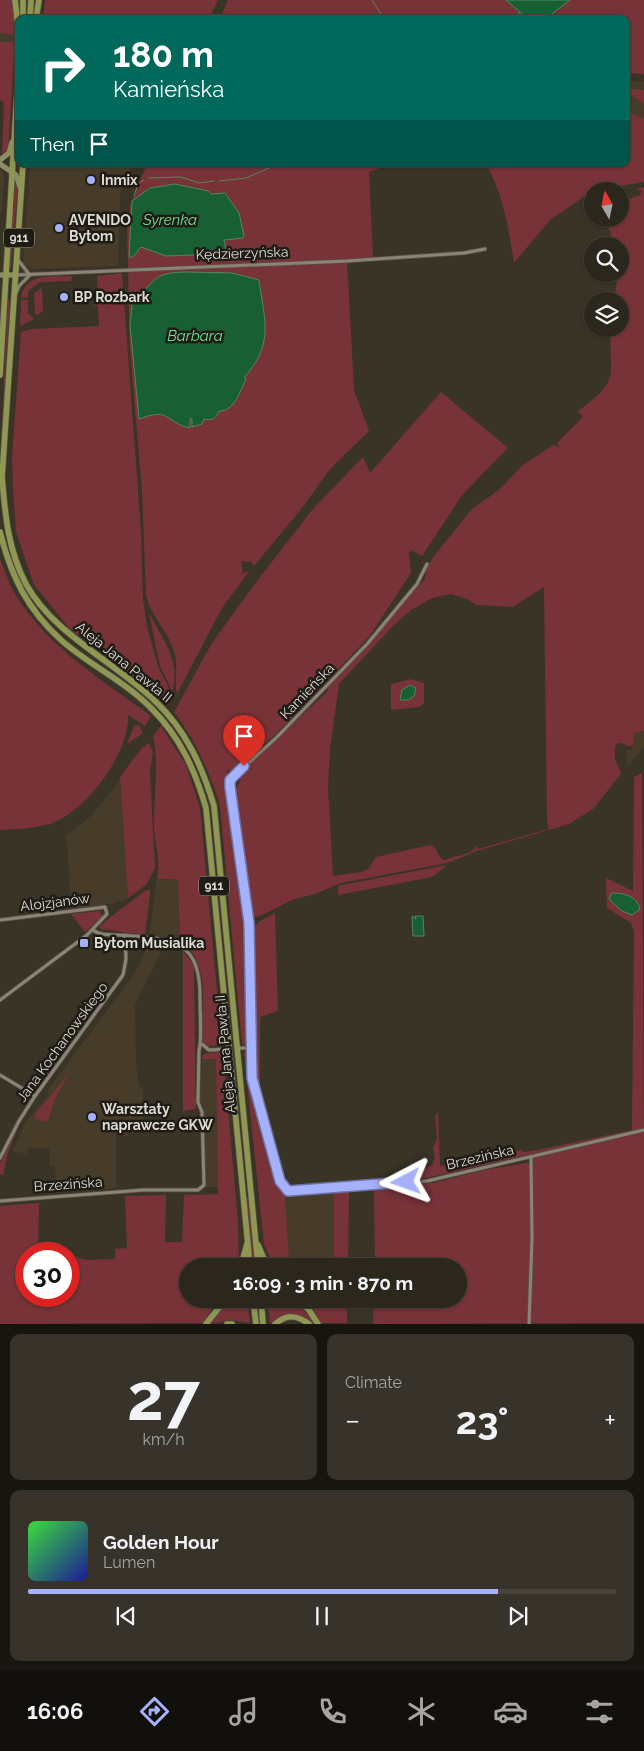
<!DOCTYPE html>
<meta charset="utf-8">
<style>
:root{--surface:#2c271d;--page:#38332a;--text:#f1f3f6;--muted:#a6a5a4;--line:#48443b;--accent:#a6b1fc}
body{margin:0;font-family:Raleway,sans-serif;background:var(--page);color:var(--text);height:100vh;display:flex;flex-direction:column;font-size:19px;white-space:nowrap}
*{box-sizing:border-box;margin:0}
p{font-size:16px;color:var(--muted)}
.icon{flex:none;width:28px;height:28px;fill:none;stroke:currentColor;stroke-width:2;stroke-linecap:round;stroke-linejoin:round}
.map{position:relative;height:1324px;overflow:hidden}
.drawer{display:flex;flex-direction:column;gap:10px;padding:10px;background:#181510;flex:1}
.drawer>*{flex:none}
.hud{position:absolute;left:15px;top:15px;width:615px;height:152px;border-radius:10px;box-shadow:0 1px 4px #0004,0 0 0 1px var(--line);background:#00695c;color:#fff;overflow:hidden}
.needle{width:32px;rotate:351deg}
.buttons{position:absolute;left:584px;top:182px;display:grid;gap:10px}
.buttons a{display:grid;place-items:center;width:45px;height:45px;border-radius:50%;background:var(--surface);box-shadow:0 1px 4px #0004,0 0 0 1px var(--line);font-size:25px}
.speed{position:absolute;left:15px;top:1242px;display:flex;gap:10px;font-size:25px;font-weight:700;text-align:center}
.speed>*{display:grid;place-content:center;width:65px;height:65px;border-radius:50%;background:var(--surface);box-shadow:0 1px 4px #0004,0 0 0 1px var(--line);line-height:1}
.speed .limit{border:8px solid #d22;background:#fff;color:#111}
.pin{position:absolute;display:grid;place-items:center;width:42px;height:42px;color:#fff;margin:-51px -21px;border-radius:50% 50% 50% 0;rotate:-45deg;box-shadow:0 0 5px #0007}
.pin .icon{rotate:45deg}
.me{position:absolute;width:55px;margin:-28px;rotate:266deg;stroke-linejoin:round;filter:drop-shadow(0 0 4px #0008)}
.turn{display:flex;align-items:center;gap:18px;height:105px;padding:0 15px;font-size:22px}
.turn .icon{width:65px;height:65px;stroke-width:2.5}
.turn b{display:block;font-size:35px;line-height:42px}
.then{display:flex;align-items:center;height:48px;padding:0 15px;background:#0003;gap:10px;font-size:19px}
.big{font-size:38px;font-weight:700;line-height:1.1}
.drawer .widget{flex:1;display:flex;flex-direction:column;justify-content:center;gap:8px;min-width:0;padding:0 18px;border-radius:10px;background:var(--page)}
.drawer .dial{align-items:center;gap:0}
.dial b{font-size:65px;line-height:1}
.song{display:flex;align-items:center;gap:15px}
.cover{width:60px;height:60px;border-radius:8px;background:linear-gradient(135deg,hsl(120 70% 55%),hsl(240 70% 35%))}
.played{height:5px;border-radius:2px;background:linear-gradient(90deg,var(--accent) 80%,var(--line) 80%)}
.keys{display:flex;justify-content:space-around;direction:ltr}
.heat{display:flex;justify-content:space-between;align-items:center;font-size:28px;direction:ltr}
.drawer .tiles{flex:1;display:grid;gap:10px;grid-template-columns:1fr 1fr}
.widget:last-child{grid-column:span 2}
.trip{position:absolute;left:179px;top:1258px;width:288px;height:50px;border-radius:25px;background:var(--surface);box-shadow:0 1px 4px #0004,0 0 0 1px var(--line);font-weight:700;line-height:50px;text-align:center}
.dock{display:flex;height:80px;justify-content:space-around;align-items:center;background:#12100c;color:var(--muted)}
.dock .icon{width:35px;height:35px}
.dock .current{color:var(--accent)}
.dock b{font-size:22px;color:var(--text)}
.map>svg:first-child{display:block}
</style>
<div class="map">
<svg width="644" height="1324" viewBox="0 0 644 1324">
<rect width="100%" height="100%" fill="#3a3427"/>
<!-- built -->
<g fill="#463c29">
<path d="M0,33L16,35L15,42H0Z"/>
<path d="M626,81L644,82V89L626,88Z"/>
<path d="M626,92L644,104V119L626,110Z"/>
<path d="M30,164H135L124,180L120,195L118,266L33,269L23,265Z"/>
<path d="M0,169L4,175L2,213H0Z"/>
<path d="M644,731V747L627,766V750H632L633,733Z"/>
<path d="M120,780L128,898L115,903L71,909L67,843L65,836L91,816Z"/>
<path d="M171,877L178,879L180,940L149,935L157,879L165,880Z"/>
<path d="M150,939L162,942V950L135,1005L136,1064L139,1086L143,1089L144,1131L128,1133V1136H116V1188L56,1193L55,1166H50L49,1148H28L26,1154L13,1151L25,1123L49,1094L48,1090L129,981L140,964Z"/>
<path d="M202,1059H216L218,1187H205L203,1106L200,1101Z"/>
<path d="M334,1190L335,1260L289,1257L285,1197Z"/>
</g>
<!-- green -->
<g fill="#783338" fill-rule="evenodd">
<path d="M0,0H13L16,35L0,33Z"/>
<path d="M45,0H218L209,19H43Z"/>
<path d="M228,0H644V74L626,73V19H220Z"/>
<path d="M0,42H15L8,150L2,156L4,102L0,100Z"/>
<path d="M626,88L644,90V104L626,92Z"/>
<path d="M626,110L644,119V182L592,191L550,220L514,263C509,230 503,193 486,164H626Z"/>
<path d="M147,164H391L369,172L373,259L347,261L354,390L369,431L330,469L302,508L254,566L252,562L241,561L243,574L249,571L248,573L222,608L177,694C174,681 179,665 174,651C168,631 150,615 146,595L142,490L130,351L127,226L131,202Z"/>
<path d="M15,183L18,185L11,268L10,266Z"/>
<path d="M644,187V731L633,733V746H626L625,744L618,743L615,747V759L621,774L593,809L569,824L477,851L447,863L341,883L315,894L294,899L260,916L253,917L248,910L232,796L241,779L236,776L246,767L253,770L248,765L327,692L328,687L425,579L426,569L434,556L472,509L500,489L524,464L554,445L560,447L557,443L583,417L578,411C623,378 608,377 611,329H620V301H614L618,274H620V246H615L605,219H620V201L639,196L642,191L636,189ZM542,588H544L547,821L549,829L478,849L476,846L471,852L444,860C437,857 438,847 430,845L376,857L368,869L361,872L333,876L328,787L330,749L339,684L394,625L411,610L432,598L451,594L467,599L476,605L513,607Z"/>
<path d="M122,273L141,532L143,599L147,627L159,669L170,690L165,703L139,680L69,628L34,585L16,532L13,490L12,456L21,332L32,329L99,326L98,307L93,304L98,300L97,276Z"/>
<path d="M72,276L71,281L40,282L28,291V298H21C25,272 51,277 72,276Z"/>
<path d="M42,288L43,311L37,315L35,313L34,293Z"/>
<path d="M8,300H10L0,461Z"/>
<path d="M21,300H28V313L34,319L20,326Z"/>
<path d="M441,392L508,448L463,494L422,556L411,550L409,552L411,573L369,637L276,734L231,772L227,769L247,923L249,1029L248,1043L244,1045L242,1043L220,805C209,771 196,741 174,712L212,643L254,585L312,510L363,457L370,473Z"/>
<path d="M0,559C5,570 9,584 15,594C48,648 102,680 151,716L145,726L128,715C130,753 84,816 46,825C31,829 15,829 0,830Z"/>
<path d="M149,613C166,644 186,669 167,705L172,691L160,666Z"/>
<path d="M411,679L424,683V703L419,707L391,710V684Z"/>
<path d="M139,725L143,733L127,744L134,726Z"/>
<path d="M161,726L186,765L200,808L222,1045L208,1046L202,1040C202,1005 211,963 180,940L178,879H157C161,861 155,846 154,829C153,797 160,767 153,736Z"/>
<path d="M149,743L153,751L150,773L155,868L146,885L128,898L120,777L141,749Z"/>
<path d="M642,773L644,1129L426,1178L357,1185V1182L399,1176L432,1165L435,1157L433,1148L437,1138L435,1116L438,1112L440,1166L520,1150L525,1152L538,1150L632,1130L634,931L631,923L607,908L606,878L633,891L634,777Z"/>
<path d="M447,865L432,877L338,895V886L342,885Z"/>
<path d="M146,890H150V894L145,935L101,929L99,926Z"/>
<path d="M100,911L102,917L85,932L71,914Z"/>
<path d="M275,913L278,1011L260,1017V1093L254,1077L252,929L260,921Z"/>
<path d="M183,951L194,966L196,1109L183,1111Z"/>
<path d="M216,1052H223L238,1222L239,1266H188V1299H219L203,1323L0,1324V1206L39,1203L38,1252L65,1254H26V1296H69V1255L87,1260L115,1259V1249L127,1248L125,1196L166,1195L165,1242H182L184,1195L218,1194L216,1059H202L203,1054Z"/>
<path d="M244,1053H248L250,1081L268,1149L285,1197L289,1257L334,1260V1190L349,1189L348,1266H274L264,1244Z"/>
<path d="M69,1074L55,1099L48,1120L46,1122L35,1119V1114Z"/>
<path d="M20,1123L8,1152L3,1175L0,1174V1163Z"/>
<path d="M644,1132V1323L373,1324L374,1299H458V1266H375L374,1189L433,1183L484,1170L527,1163L531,1165V1157Z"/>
<path d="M246,1197H248L255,1266H253Z"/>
<path d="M229,1299H247L250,1323L230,1320L210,1324Z"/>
<path d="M267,1299H292L316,1323H311L302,1317L270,1323Z"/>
<path d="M302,1299H347V1323H321L316,1313Z"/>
</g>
<!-- water -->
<g fill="#186033" stroke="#548563">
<path d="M506,0H570L545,19H528Z"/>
<path d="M175,184L208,191L211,194L225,193L239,213L244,236L243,238L224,240L226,250L220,254L166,256L141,247L133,257H129L132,201L150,188Z"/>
<path d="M189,272L232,273L259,280C265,323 274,343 244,378L246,379C240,391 235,411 219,411C216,418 213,421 204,419L202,424L192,427V419H190V428C164,422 171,407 139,419L130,325L132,304C156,281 151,272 189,272Z"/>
<path d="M410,685L416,688L414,696L408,700H400L402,690Z"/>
<path d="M612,893C624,893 637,896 640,909L632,915L622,911L609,899Z"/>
<path d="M412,916L416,919L415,916H423L424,936H413Z"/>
</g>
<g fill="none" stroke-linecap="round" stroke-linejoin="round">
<!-- stream -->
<g stroke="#548563" stroke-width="1">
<path d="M372,0L384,19"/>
<path d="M518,14L520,12"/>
<path d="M148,178L181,177L199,183L214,181"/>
<path d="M219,181L246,178L278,164"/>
<path d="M134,196L138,184L144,180"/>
</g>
<!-- street casing -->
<g stroke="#565146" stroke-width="4.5">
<g id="street">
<path d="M18,260L29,274"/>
<path d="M16,275L347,261L464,253L485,249"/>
<path d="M16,293L19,286L30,275"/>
<path d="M427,564L417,584L368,643L277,737L230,780L249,923L252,1078L279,1181L288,1191L427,1181L644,1130"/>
<path d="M0,920L105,907L107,914L87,935L0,1000"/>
<path d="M202,1044L209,1050L229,1049"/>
<path d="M238,1048H250"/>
<path d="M0,1075L35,1096"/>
<path d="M0,1158L19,1121L35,1096L123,975L126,959L125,935"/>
<path d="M0,1201L143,1190H198L204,1185L202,1112L198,1102L199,1050C202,1042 200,1011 200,1000C201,938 172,939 119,935C110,934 100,936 93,930"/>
<path d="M529,1324L532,1238L531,1157"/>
</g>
</g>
<!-- secondary casing -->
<g stroke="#565146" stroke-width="6">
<g id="secondary">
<path d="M0,160L9,153L12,142"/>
<path d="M0,164L16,175L20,187"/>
<path d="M0,275H16"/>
</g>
</g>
<!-- primary casing -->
<g stroke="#565146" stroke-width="7">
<g id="primary">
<path d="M15,0L19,36"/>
<path d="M23,19V0"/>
<path d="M30,19L31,0"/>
<path d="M36,19L39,0"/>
<path d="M23,164L2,477C5,514 8,550 26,584C53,634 115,662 155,701C186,730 202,766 214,806L258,1266"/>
<path d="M0,375L19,59"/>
<path d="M0,532C11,576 27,609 61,640C89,665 125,681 152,709C180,737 195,770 206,808L250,1266"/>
<path d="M258,1245L267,1266"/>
<path d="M241,1266L247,1244"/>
<path d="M253,1299L256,1324"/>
<path d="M261,1299L263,1324"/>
<path d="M297,1299L309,1310L318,1324"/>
<path d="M206,1324L226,1299"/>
<path d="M227,1324H232"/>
<path d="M275,1324C287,1314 297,1315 309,1324"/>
</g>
</g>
<!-- street -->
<use href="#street" stroke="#8b8375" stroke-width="3"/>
<!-- secondary -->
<use href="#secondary" stroke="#8d8d64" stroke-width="5"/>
<!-- primary -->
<use href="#primary" stroke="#909753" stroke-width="5.5"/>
</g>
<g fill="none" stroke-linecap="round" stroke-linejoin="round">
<!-- route casing -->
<g stroke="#6c73a4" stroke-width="12">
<path id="route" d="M244,766L230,780V787L249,923L252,1078L280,1181L288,1191L406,1182"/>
</g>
<!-- route -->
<use href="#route" stroke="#a6b1fc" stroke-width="9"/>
</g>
<!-- markers -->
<g fill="#a6b1fc" stroke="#1f1c16" stroke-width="2">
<circle cx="91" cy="180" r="5"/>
<circle cx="59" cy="228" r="5"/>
<circle cx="64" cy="297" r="5"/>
<rect x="79" y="938" width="10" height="10" rx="2.5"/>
<circle cx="92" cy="1117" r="5"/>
</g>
<g text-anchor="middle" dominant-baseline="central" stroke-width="5" stroke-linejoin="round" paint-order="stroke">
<!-- shield labels -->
<g fill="#1f1c16" stroke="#a5a29a" stroke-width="1">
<rect x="4" y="228.5" width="30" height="19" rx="4"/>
<rect x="199" y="876.5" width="30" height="19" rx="4"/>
</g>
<g font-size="12" font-weight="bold" fill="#dfdbd3">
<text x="19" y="238">911</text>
<text x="214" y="886">911</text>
</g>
<!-- poi labels -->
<g font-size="14" font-weight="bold" fill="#dfdbd3" stroke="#1f1c16" text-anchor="start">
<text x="101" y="180">Inmix</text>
<text x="69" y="220">AVENIDO<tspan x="69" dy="16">Bytom</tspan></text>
<text x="74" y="297">BP Rozbark</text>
<text x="94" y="943">Bytom Musialika</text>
<text x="102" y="1109">Warsztaty<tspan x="102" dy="16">naprawcze GKW</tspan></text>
</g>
<!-- street labels -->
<g font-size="14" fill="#dfdbd3" stroke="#1f1c16">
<text transform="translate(242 253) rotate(-2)">Kędzierzyńska</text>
<text transform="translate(124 662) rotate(39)">Aleja Jana Pawła II</text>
<text transform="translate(307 691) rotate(-46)">Kamieńska</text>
<text transform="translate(55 902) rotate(-7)">Alojzjanów</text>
<text transform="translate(62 1042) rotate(-54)">Jana Kochanowskiego</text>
<text transform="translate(225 1054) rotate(-95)">Aleja Jana Pawła II</text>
<text transform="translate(480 1157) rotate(-13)">Brzezińska</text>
<text transform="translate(68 1184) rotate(-4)">Brzezińska</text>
</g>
<!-- water labels -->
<g font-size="15" font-style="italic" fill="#6ce190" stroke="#1f1c16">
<text x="170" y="220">Syrenka</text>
<text x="195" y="336">Barbara</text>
</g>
</g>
</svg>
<div class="buttons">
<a><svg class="needle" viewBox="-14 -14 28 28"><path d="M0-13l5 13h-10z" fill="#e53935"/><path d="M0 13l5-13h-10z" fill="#a6a5a4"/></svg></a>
<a><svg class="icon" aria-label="search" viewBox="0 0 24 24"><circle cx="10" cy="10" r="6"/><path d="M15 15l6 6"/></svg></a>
<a><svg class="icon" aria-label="layers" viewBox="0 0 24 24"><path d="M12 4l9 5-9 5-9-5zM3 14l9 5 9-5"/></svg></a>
</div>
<div class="speed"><div class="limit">30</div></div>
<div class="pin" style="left:244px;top:766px;background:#d93025"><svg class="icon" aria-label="arrive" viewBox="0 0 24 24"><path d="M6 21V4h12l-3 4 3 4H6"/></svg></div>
<svg class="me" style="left:406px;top:1182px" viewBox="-20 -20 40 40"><path d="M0-17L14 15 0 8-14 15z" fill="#a6b1fc" stroke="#fff" stroke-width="4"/></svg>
<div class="trip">16:09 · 3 min · 870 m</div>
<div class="hud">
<div class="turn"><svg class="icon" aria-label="right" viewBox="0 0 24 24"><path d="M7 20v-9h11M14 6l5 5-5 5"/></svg><div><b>180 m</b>Kamieńska</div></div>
<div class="then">Then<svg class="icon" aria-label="arrive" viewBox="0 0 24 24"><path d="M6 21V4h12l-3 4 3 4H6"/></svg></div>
</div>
</div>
<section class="drawer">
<div class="tiles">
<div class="widget dial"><b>27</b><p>km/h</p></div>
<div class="widget"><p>Climate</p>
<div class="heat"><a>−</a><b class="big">23°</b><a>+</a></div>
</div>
<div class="widget">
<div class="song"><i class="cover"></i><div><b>Golden Hour</b><p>Lumen</p></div></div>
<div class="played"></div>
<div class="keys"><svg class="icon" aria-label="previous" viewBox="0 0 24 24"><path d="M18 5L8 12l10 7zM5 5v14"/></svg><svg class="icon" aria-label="pause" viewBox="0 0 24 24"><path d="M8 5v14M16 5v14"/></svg><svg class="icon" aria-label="next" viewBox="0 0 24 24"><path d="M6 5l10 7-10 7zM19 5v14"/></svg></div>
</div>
</div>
</section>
<nav class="dock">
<b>16:06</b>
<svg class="icon current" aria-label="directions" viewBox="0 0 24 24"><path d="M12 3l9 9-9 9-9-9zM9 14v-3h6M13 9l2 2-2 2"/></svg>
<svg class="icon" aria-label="music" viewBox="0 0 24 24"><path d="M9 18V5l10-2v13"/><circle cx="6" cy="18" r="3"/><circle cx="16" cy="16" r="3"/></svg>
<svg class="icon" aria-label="phone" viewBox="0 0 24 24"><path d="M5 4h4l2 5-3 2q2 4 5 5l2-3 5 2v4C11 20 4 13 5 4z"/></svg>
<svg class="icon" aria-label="climate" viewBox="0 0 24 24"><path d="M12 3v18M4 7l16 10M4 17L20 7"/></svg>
<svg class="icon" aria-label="car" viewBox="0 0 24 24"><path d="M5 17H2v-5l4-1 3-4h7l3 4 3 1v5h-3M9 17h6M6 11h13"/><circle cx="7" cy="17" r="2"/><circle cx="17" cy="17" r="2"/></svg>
<svg class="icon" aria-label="filters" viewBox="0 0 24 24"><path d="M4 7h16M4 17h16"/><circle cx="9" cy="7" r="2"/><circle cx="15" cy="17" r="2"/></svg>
</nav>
